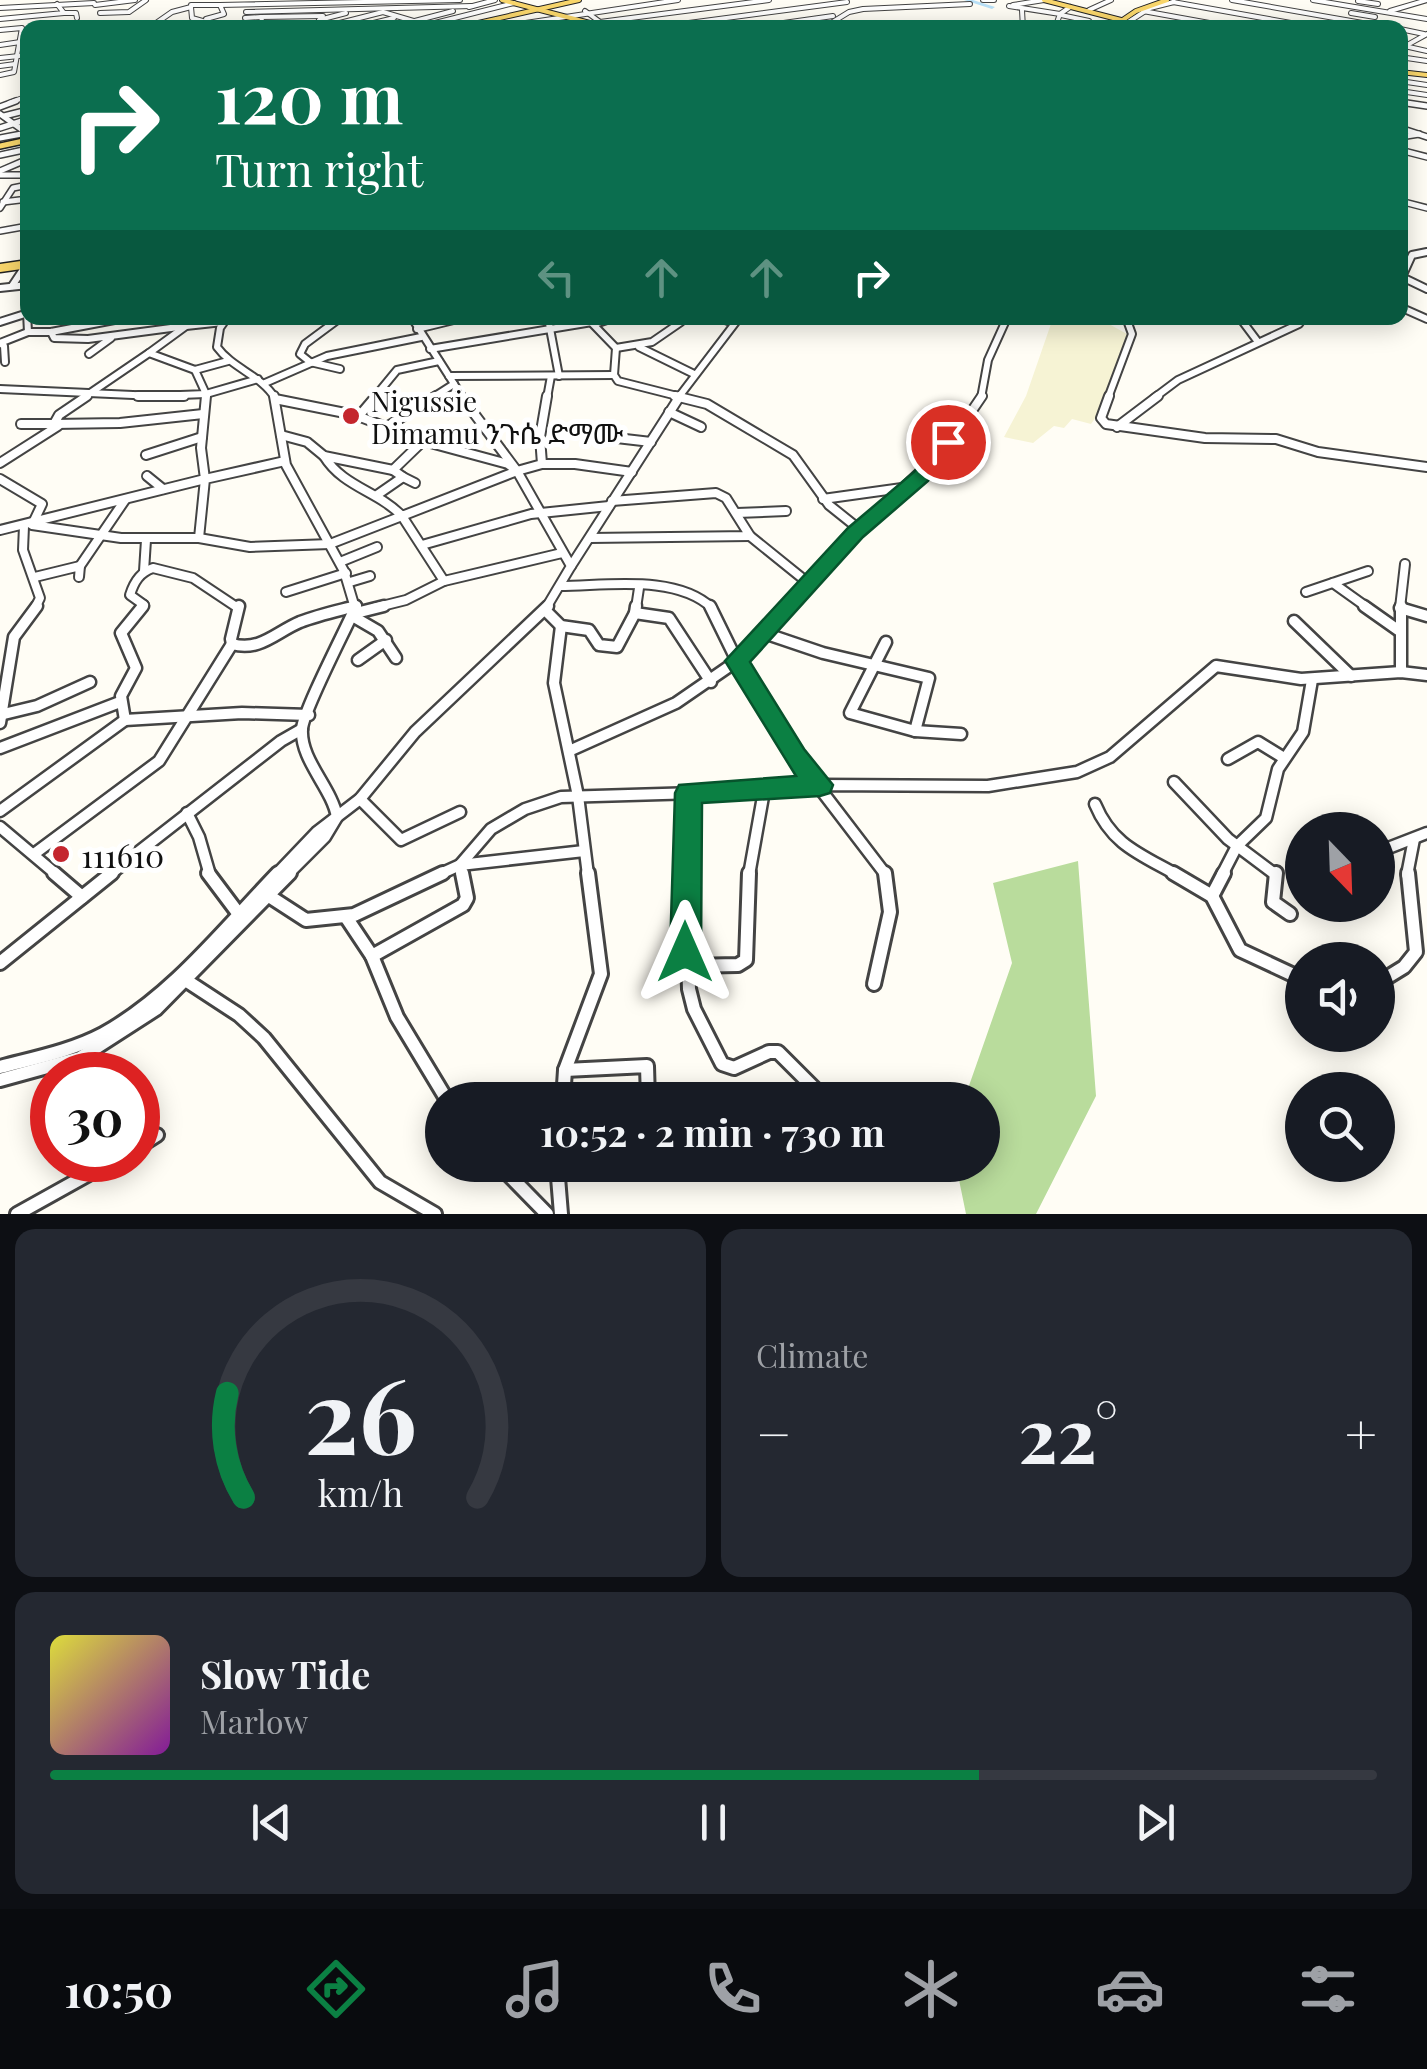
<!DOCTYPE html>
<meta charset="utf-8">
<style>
:root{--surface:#171b24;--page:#242831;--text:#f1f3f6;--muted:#9ea1a6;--line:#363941;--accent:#0b8043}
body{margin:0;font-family:"Playfair Display","Noto Sans Ethiopic",serif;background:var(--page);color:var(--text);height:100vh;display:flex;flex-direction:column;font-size:38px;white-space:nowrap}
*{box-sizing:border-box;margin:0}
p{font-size:32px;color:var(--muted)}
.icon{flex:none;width:55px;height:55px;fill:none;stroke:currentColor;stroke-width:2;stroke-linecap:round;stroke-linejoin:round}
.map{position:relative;height:1214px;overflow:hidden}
.details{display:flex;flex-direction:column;gap:15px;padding:15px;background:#0d0f14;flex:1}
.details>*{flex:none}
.guide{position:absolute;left:20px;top:20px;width:1388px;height:305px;border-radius:20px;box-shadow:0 5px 25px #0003;background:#0b6e4f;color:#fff;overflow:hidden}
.needle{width:65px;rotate:157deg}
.tools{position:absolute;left:1285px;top:812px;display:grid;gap:20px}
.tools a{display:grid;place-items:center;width:110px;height:110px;border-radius:50%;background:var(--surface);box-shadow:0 5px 25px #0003;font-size:50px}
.speed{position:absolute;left:30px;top:1052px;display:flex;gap:20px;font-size:50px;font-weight:700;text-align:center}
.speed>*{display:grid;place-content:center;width:130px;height:130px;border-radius:50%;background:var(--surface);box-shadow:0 5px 25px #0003;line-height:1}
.speed .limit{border:15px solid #d22;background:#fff;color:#111}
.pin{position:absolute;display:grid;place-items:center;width:85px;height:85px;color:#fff;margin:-42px;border:5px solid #fff;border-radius:50%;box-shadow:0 2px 10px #0007}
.me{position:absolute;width:110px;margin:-55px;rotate:0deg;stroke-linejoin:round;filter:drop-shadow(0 0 8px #0008)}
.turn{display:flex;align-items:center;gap:35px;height:210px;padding:0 30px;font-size:45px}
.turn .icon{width:130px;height:130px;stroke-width:2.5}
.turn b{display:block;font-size:70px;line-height:85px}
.lanes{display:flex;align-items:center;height:95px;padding:0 30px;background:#0003;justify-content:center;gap:50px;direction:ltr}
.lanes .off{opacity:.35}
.big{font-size:75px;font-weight:700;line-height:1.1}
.details .card{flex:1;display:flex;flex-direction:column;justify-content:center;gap:15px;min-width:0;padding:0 35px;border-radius:20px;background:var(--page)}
.details .dial{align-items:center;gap:0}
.dial svg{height:260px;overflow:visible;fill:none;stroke:var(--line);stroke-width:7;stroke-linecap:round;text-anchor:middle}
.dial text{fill:var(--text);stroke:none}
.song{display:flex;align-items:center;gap:30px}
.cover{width:120px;height:120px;border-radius:15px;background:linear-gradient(135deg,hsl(60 70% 55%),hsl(290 70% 35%))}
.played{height:10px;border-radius:5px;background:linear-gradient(90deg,var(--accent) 70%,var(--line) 70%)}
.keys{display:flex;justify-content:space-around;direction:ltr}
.heat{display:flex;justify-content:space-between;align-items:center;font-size:55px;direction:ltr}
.details .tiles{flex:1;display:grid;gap:15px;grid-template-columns:1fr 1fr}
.card:last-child{grid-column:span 2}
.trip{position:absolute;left:425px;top:1082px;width:575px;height:100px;border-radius:50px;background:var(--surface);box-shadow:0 5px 25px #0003;font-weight:700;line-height:100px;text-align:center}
.menu{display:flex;height:160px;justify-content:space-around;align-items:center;background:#090b0e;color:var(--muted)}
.menu .icon{width:70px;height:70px}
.menu .active{color:var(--accent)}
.menu b{font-size:45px;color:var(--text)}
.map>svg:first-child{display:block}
</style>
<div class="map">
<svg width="1427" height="1214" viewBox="0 0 1427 1214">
<rect width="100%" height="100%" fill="#fffdf5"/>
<!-- farmland -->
<path fill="#f6f3d4" d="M1053,318H1098L1127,334L1096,417L1091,424L1072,419L1064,428L1054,426L1033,443L1004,437L1026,396Z"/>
<!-- forest -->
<path fill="#b9dc9c" d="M1078,861L1096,1096L1036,1214H966L956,1165H982V1100H964L1012,963L993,883Z"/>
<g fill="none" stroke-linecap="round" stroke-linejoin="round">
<!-- river -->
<path fill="#b9e0f7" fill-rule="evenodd" d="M964,0H973L995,7L992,9Z"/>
<!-- minor-far5 casing -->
<g stroke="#444" stroke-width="6">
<g id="minor-far5">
<path d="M983,0H994"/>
<path d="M1232,0L1391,28"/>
<path d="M1313,0L1427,19"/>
<path d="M1358,1L1378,4"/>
<path d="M1173,2L1319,28"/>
<path d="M95,5L135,0"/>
<path d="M191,5H220L224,14L206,19"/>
<path d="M220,5L460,0"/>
<path d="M1013,5L1044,0"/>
<path d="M1009,6L1060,14"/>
<path d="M191,7L192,18L227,28"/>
<path d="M469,7L495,0"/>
<path d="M0,8L94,3"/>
<path d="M1022,10L1023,28"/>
<path d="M1089,10L1111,0"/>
<path d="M585,11L600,22L769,0"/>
<path d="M1143,11L1237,28"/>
<path d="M1390,11L1427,0"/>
<path d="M246,12L472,6"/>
<path d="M64,13H76L77,18"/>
<path d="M100,13L129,12L146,0"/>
<path d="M1351,13L1375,17"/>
<path d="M1061,15L1089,21"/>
<path d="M245,18L261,17"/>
<path d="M0,19L64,13L57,4"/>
<path d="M157,23L181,28"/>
<path d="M519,24L678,0"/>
<path d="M50,28L95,24"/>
<path d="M149,28L172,12L191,7"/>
<path d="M264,28L261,17L323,16"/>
<path d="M287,28L321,23L319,20L346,13"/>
<path d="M320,28L383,12L427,25L514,3"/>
<path d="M353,28L394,18"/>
<path d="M388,28L453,11"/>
<path d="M578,28L588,24"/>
<path d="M651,28L847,2"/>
<path d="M749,28L833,16"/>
<path d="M823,28L849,12L863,9L970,4"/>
<path d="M1055,28L1060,14L1070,7"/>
<path d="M1119,28L1150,8L1174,2"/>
<path d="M1400,29L1424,34"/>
<path d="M0,30L22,28L14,72L0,75"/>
<path d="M0,45L27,41"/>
<path d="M1400,45L1427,51"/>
<path d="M1400,56L1409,44L1427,34"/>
<path d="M1400,57L1427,61"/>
<path d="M0,58L28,55"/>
<path d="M0,66L15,64"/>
<path d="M1400,81L1427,85"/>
<path d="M1400,91L1427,95"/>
<path d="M1400,102L1409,103"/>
<path d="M9,103L28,96"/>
</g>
</g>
<!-- minor-far4 casing -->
<g stroke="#444" stroke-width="8">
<g id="minor-far4">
<path d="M1400,102L1427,106"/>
<path d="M0,107L16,101"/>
<path d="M0,114L28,134"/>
<path d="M4,116L28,110"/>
<path d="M0,128L28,119"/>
<path d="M1400,128L1427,137"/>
<path d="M1400,137L1419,134"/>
<path d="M0,138L27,133"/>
<path d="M1400,150L1427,157"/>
<path d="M0,155L28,149"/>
<path d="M0,171L28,159"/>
<path d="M0,175H25"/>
<path d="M1400,201L1427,208"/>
<path d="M3,202L28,199"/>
<path d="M0,208L13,188L28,185"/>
<path d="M0,231L28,226"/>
</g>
</g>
<!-- minor-far3 casing -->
<g stroke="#444" stroke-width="10">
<g id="minor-far3">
<path d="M1427,252L1412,255L1402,277L1427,289"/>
<path d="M12,286L24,268"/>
<path d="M0,288L28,285"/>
<path d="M1400,307L1427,319"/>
<path d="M27,313L28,332H51L125,318"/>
<path d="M227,318L220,328L217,347C233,369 261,375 275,398"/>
<path d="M340,318L305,344L300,354L310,362L340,369"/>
<path d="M412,318L463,398"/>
<path d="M548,318L559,376"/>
<path d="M587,318L616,348L614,375L618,381L685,398"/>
<path d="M719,318L734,323"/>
<path d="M1240,318L1258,342"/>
<path d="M0,322L28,313"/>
<path d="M595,324L613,318"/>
<path d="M417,329L462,318"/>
<path d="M51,332L54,338L88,339L186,326"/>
<path d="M0,343L28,332"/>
<path d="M0,343L4,346L5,362"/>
<path d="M639,347L694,374"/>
<path d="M616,348L652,342L681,322"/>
<path d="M430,349L592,322"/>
<path d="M149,353L186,326L223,322"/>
<path d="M89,354L111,338"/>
<path d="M449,376L614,375"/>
<path d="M265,383L327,356L421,337"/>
<path d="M0,389L155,396L206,394L195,370"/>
<path d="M83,398L149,353L195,370L228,361"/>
<path d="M206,398V394L258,379"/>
<path d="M374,398L397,370L439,361"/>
<path d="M432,398L454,384"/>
<path d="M547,398L551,376"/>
<path d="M678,398L739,318"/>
<path d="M981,398L988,360L1007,318"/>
<path d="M1108,398L1132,334L1128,323L1135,318"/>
<path d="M1154,398L1178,380L1299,324L1303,318"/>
</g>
</g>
<!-- minor-far2 casing -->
<g stroke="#444" stroke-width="12">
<g id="minor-far2">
<path d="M87,396L59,415L54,424L120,423L203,414"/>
<path d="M138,396H184"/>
<path d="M274,396L286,465L344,571L355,608"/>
<path d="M461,396L517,471L571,566L546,608"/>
<path d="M675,396L707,404L793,455L829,505L859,529L786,608"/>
<path d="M1109,396L1101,418L1106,424L1205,438L1276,439L1318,452L1427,467"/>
<path d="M275,399L355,415L423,441L508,464L517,471L542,464L540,437L547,396"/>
<path d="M669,412L701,427"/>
<path d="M359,416L376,396"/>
<path d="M21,424H54"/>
<path d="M388,426L436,396"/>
<path d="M1117,427L1158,396"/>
<path d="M281,435L307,442L324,456L393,470"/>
<path d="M608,437L651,442"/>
<path d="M146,455L202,437"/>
<path d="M324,456C343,487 378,491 402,516L517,471"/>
<path d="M0,463L58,426"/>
<path d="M542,464H575L632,472"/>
<path d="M147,476L163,489"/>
<path d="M403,477L393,470L423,441"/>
<path d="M0,479L42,504L32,525L121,538H199L250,547L330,544L402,516L444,581L562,553"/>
<path d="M377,495L403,477L415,483"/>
<path d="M823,499L909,487"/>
<path d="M737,513L786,511"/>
<path d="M24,526L23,550L40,598L35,608"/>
<path d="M859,529L948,446L982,396"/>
<path d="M0,530L205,479L201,448L206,396"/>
<path d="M750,536L807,582"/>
<path d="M199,538L205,479L285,461"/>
<path d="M590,538L750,536L726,498L716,493L612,501"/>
<path d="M422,545L531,514L609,506"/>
<path d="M340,562L377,547"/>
<path d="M80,566L125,500"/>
<path d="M571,566L680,396"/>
<path d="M144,571L146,540"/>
<path d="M35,577L80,566L79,577"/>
<path d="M350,582L370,576"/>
<path d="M1333,583L1368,608"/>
<path d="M560,586C606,586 676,574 712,608"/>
<path d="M286,592L346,573"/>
<path d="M1306,592L1368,571"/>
<path d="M141,608L144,605L130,595C134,582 140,572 153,568L193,578L238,608"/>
<path d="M348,608L356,606"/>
<path d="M374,608L406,600L444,581"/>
<path d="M636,608L639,588"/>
<path d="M1400,608L1405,564"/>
</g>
</g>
<!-- minor-far1 casing -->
<g stroke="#444" stroke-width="15">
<g id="minor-far1">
<path d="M143,606L121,633L136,668L121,696L125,720L242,713L309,715"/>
<path d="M239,606L231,639L232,644C260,652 276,632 300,622C318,615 337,611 356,606"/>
<path d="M636,606L635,613L669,618L711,682"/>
<path d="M788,606L737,661L795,756L886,875"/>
<path d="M1364,606L1398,630"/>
<path d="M1401,606V672"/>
<path d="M1400,608L1427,616"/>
<path d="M545,610L561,626L589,630L599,645L617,647L635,613"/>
<path d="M356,613L384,606"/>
<path d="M354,617L378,631L396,658"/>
<path d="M1294,621L1351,676"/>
<path d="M561,626L554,683L578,796L588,875"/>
<path d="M764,633L823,653L929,678L915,731"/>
<path d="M886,642L850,713L915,731L961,734"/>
<path d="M358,660L386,640"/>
<path d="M0,715L37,706L90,682"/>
<path d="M0,723L14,637L37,606"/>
<path d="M0,748L120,702"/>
<path d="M569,751L676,703L737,661L710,606"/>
<path d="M1228,759L1258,742L1284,758"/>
<path d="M1174,782L1228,839L1276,875"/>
<path d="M360,799L401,840L460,812"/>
<path d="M1095,804C1112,845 1140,854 1177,875"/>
<path d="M0,811L125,720"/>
<path d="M187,813L199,837L210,875"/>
<path d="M0,827L57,875"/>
<path d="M1378,852L1427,833"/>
<path d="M34,854L159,761L232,644"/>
<path d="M109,875L281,741L302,729"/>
<path d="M276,875L317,832L360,799L415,732L548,606"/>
<path d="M287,875L325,837L337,817C332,788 300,760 302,729C303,711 346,629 356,606"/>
<path d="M438,875L460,865L491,829L525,809L561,797L764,791L820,785L988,786L1077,772L1110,757L1216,666L1301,679L1401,672L1427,675"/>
<path d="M462,875L460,865L584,851"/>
<path d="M685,875L689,793"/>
<path d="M749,875L764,791"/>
<path d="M1222,875L1237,846L1266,818L1278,769L1303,732L1312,680"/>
<path d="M1407,875L1414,839"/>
</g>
</g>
<!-- minor casing -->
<g stroke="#444" stroke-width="18">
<g id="minor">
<path d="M54,873L82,897"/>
<path d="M208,873L238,913"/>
<path d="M685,873L689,989L694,1009L722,1064L734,1068L769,1052H778L826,1100"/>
<path d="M1173,873L1212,896L1240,950L1302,979"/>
<path d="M1276,873L1273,902L1290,914"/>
<path d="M269,896L306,920L354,915L443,873"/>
<path d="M1212,896L1224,873"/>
<path d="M346,917L372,956L463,905L467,898L462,873"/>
<path d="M372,956L397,1017L447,1100"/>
<path d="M0,963L112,873"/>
<path d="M687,966L738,965L746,960L749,873"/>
<path d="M187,981L239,1015L264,1038L380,1182L435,1214"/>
<path d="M1378,983L1404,967L1416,952L1408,873"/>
<path d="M874,984L890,912L885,873"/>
<path d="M0,1067C34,1058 71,1051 103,1034C172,996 224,929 278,873"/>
<path d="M565,1070L647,1066L648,1100"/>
<path d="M0,1080L80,1058L156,1009L290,873"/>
<path d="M563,1100L565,1070L601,974L588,873"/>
<path d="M138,1147L157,1135"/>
<path d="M499,1165L547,1214"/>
<path d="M557,1165L561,1214"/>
<path d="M17,1214L114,1160"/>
</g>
</g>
<!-- major-far2 casing -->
<g stroke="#222" stroke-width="6">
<g id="major-far2">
<path d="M502,0L609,28"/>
<path d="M1044,0L1121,20"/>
<path d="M1125,22L1156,28"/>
<path d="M456,28L579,0"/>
<path d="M1111,28L1136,11L1167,0"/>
<path d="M1400,72L1427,75"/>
</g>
</g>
<!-- major-far1 casing -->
<g stroke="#222" stroke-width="8">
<path id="major-far1" d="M0,146L28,140"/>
</g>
<!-- major casing -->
<g stroke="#222" stroke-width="11">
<path id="major" d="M0,268L28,264"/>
</g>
<!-- minor-far5 -->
<use href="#minor-far5" stroke="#fff" stroke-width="4"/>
<!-- minor-far4 -->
<use href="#minor-far4" stroke="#fff" stroke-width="5"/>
<!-- minor-far3 -->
<use href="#minor-far3" stroke="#fff" stroke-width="6"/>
<!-- minor-far2 -->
<use href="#minor-far2" stroke="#fff" stroke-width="8"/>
<!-- minor-far1 -->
<use href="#minor-far1" stroke="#fff" stroke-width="10"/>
<!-- minor -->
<use href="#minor" stroke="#fff" stroke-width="12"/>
<!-- major-far2 -->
<use href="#major-far2" stroke="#f9d66b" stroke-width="4"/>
<!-- major-far1 -->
<use href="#major-far1" stroke="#f9d66b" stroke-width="5"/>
<!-- major -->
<use href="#major" stroke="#f9d66b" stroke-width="8"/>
</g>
<!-- route -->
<path fill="#0b8043" stroke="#07532c" stroke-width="2.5" d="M948,437L957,442L928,481L863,537L750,662L804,749L833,785L830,793L820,796L702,803L701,952L696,962L685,966L674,962L670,952L675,793L679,785L796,776L725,661L848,528L914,472L941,438Z"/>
<!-- markers -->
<g fill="#c4262e" stroke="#fff" stroke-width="4">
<circle cx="351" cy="416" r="10"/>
<circle cx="61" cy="854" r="10"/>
</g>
<g text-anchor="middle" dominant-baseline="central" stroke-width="10" stroke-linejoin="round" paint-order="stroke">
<!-- poi labels -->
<g font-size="28" fill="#111" stroke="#fff" text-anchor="start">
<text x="371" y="400">Nigussie<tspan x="371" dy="32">Dimamu ንጉሴ ድማሙ</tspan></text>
</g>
<!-- near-poi labels -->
<g font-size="32" fill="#111" stroke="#fff" text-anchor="start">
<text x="81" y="854">111610</text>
</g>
</g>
</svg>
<div class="tools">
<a><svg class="needle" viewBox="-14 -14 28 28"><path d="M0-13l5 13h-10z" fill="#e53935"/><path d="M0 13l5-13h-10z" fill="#9ea1a6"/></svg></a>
<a><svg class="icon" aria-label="sound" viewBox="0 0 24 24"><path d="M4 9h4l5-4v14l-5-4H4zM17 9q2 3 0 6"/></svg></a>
<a><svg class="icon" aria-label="search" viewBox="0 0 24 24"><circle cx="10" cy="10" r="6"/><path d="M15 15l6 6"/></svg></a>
</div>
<div class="speed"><div class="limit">30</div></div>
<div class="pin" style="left:948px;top:442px;background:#d93025"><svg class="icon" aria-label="arrive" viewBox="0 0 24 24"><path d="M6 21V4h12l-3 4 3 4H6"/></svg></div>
<svg class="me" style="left:685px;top:952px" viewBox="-20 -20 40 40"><path d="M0-17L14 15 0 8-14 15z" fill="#0b8043" stroke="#fff" stroke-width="4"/></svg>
<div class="trip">10:52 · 2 min · 730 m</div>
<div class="guide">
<div class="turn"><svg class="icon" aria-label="right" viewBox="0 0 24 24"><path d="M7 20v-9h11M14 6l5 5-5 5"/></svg><div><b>120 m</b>Turn right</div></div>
<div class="lanes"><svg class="icon off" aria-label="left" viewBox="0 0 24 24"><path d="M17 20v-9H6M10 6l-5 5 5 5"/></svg><svg class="icon off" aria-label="ahead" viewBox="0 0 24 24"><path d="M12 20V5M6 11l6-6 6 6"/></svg><svg class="icon off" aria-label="ahead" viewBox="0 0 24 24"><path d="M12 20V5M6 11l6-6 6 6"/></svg><svg class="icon" aria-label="right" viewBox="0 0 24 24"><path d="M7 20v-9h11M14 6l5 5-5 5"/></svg></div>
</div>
</div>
<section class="details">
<div class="tiles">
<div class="card dial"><svg viewBox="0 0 100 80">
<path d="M14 69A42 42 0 1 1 86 69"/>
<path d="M14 69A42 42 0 0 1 9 37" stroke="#0b8043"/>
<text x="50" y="56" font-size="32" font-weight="700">26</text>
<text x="50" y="72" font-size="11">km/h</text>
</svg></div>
<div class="card"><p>Climate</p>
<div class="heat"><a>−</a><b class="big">22°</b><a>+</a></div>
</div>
<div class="card">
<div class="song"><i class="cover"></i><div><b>Slow Tide</b><p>Marlow</p></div></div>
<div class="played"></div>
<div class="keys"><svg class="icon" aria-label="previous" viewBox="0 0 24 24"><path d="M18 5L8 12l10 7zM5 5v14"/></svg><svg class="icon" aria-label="pause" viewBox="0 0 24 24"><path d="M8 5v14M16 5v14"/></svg><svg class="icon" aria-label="next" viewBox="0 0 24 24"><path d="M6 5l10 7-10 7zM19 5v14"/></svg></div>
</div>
</div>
</section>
<nav class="menu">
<b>10:50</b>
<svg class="icon active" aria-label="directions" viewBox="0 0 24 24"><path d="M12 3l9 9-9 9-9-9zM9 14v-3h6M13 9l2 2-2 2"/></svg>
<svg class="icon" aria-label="music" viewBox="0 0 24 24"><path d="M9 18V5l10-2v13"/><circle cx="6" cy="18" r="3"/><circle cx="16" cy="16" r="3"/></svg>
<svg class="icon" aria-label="phone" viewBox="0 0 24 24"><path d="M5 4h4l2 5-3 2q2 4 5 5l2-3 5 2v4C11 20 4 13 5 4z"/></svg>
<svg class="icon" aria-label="climate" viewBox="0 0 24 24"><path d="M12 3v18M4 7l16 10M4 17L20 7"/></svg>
<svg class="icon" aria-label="car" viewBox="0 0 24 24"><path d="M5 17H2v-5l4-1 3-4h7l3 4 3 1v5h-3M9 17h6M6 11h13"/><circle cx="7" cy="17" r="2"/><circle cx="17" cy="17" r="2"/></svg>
<svg class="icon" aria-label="filters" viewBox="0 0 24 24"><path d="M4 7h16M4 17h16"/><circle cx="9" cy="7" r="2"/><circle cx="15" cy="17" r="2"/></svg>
</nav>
